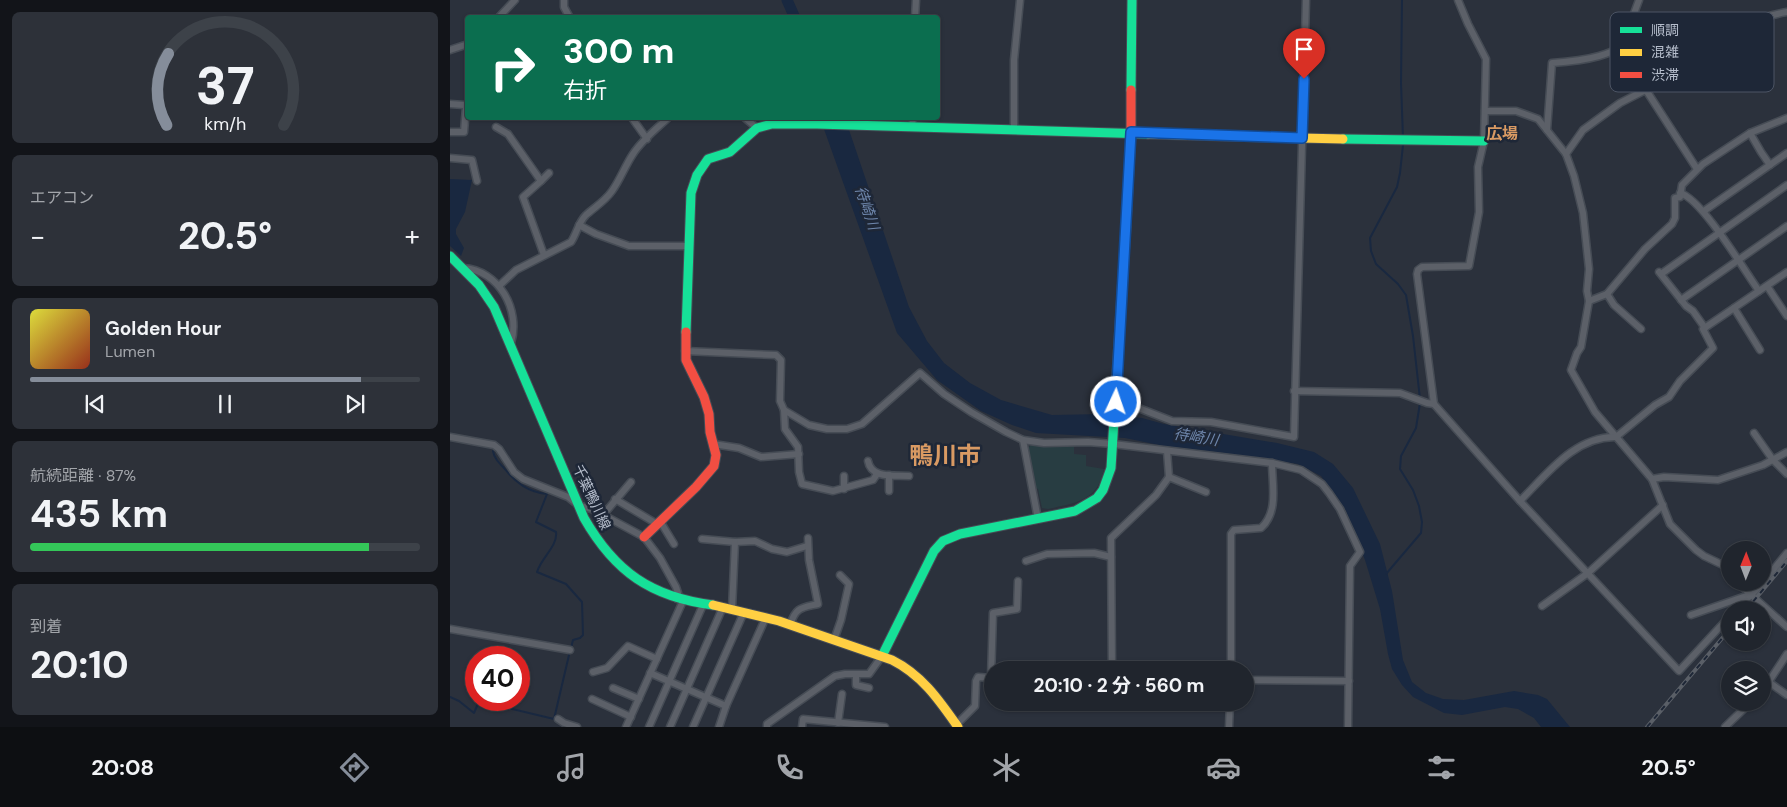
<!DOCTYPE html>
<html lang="ja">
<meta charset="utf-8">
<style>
:root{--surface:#20252d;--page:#2d3139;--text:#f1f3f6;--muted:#a2a5aa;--line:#3d4249;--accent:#858d9a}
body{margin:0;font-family:"DM Sans","Noto Sans JP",sans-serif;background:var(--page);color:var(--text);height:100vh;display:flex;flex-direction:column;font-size:19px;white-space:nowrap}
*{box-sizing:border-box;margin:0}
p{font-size:16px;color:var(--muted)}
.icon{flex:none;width:28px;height:28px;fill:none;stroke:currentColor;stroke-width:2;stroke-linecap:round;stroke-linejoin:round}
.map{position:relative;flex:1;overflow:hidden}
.sheet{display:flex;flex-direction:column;gap:12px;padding:12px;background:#121419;width:450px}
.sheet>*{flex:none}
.guide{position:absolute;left:15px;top:15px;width:475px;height:105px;border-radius:5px;box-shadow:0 1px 4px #0004,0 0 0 1px var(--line);background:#0b6e4f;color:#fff;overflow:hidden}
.needle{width:32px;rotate:1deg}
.controls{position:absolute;left:1271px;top:541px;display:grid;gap:10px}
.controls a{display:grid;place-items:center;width:50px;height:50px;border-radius:50%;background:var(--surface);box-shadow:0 1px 4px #0004,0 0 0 1px var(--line);font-size:25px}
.speed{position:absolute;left:15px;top:646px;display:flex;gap:10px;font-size:25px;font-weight:700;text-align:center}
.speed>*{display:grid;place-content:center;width:65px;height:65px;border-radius:50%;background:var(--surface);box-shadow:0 1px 4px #0004,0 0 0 1px var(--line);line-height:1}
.speed .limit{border:8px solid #d22;background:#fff;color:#111}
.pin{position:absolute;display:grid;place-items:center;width:42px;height:42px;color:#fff;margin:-51px -21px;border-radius:50% 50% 50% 0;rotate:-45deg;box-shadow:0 0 5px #0007}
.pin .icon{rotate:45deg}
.me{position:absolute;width:55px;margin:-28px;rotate:3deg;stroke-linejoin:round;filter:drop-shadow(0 0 4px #0008)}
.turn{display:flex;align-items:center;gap:18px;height:105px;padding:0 15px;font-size:22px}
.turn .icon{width:65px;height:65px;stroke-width:2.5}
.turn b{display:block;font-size:35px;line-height:42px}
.big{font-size:38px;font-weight:700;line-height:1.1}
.sheet .card{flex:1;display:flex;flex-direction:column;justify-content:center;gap:8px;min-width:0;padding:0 18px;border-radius:8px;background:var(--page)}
.sheet .dial{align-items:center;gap:0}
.dial svg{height:130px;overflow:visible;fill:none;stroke:var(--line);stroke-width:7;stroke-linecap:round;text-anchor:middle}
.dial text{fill:var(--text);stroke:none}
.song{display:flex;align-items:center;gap:15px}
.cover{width:60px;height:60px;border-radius:8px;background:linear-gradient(135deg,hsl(60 70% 55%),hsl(10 70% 35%))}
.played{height:5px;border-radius:2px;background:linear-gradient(90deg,var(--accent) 85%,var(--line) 85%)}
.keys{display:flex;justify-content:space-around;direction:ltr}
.heat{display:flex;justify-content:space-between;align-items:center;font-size:28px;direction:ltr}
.charge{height:8px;border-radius:4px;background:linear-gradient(90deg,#34c759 87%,var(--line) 0)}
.trip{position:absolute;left:534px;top:661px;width:270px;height:50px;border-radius:25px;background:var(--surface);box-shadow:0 1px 4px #0004,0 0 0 1px var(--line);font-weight:700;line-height:50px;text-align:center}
.menu{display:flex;height:80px;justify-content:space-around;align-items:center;background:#0d0f12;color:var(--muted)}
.menu .icon{width:35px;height:35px}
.menu .selected{color:var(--accent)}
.menu b{font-size:22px;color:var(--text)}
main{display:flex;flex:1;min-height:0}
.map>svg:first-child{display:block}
</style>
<main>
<section class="sheet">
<div class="card dial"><svg viewBox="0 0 100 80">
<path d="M14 69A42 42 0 1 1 86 69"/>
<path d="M14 69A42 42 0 0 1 15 25" stroke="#858d9a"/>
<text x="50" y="56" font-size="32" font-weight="700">37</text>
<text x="50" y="72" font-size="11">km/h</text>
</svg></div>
<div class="card"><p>エアコン</p>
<div class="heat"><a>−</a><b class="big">20.5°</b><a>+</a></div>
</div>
<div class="card">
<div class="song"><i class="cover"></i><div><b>Golden Hour</b><p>Lumen</p></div></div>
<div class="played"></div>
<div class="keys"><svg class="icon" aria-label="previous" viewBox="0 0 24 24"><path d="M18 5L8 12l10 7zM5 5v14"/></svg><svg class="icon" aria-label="pause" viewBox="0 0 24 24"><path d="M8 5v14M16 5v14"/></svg><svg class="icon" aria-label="next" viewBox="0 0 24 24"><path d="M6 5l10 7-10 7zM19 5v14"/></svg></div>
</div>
<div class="card"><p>航続距離 · 87%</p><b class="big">435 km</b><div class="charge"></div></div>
<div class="card"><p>到着</p><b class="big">20:10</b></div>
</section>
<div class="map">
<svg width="1337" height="727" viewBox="0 0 1337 727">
<rect width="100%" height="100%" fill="#2b313c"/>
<!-- green -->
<path fill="#283d42" d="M582,444L624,445V454L636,455V466L654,469C648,501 625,503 598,509L592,508L588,489L586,488L579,451V447Z"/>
<!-- water -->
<g fill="#192840">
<path d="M370,118H395L459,307L477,341L494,363L520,383L551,400L602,415L655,414L692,418L714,424L827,443L864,452L883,464L903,488L930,544L942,591L953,660L962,682L976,693L993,699L1014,700L1064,691L1088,695L1097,699L1120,727H1091L1084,718L1068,709L1055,707L1012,715L994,713L963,697L952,685L942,669L938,654L930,609L915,560L896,511L871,476L848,464L774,453L714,446L675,438L586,433L562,425L531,411L487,380L447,333Z"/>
<path d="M0,179L22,180L15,212L6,229V234L14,248L11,256L0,246Z"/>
</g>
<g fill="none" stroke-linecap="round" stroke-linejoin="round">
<!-- stream -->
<g stroke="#192840" stroke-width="2">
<path d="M952,0L951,83L953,138"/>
<path d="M953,145L950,173L947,187L920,238L921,251L926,264L948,284L956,295L963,336L970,399"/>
<path d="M43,451C44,458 49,463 54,468C66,483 78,492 97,494L86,522L106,532C108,546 91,558 87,572L116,584L132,602L133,635L130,638L123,640L121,648"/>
<path d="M936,574L971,533L972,522L969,506L963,490L950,469L951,456L966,428L970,403"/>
<path d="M0,697L9,701L24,713L29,701L104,719L119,655"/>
</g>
<!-- river -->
<path stroke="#192840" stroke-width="11" d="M337,0L345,18"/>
<!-- street casing -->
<g stroke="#464c55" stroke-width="9">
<g id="street">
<path d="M114,0V7L120,18"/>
<path d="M1008,0L1018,24L1036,59L1034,141L1028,167L1029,212L1019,266L972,267L968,270L967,274L984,404L1070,501L1229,671L1280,616"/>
<path d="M1189,0L1179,27L1220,54C1242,60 1269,37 1288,27C1304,20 1320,15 1337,12"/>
<path d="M48,18L65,0"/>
<path d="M465,18L466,0"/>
<path d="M1295,24L1306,57"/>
<path d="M0,50L18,44"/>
<path d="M1196,90L1247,169"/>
<path d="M0,104L14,105L16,107L14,132H0"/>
<path d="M1035,111H1066L1088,119L1116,154L1124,176L1133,213L1139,269L1137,291L1139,301L1131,347L1127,353L1121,370L1145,412L1202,479L1220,524L1246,550L1254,556L1275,566L1280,573"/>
<path d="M182,118L197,139"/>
<path d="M295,118L307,128"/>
<path d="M462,126L463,118"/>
<path d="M46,127L58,134L91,181L73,197L94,255"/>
<path d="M564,130V60L570,0"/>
<path d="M1097,130L1102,63C1131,61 1169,57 1188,32"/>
<path d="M1300,133L1311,152L1320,165"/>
<path d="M1116,154L1133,130L1170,103L1219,78L1232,63L1234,56"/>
<path d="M0,158L22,160L27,181"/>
<path d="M91,181L99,173"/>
<path d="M1230,193C1252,199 1294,270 1309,291"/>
<path d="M1254,211L1337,153"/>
<path d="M129,225L146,234L179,246H239"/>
<path d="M13,268C49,270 71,310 61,343"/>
<path d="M1209,272L1236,306L1243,311L1255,328"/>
<path d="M1211,274L1337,185"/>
<path d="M50,285L66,270L121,242C127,233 128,223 136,215C145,207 155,201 162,191C170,180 175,166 183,154C192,140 206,129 218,118"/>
<path d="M1317,286L1337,316"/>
<path d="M1157,294L1164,305L1191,329"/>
<path d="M1231,300L1337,226"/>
<path d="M1139,301L1157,294L1195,249L1222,224L1225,218V198L1230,197L1232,185L1253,164L1300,133L1337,118"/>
<path d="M1284,308L1310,350"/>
<path d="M235,351L326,355L331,360L330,401L334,410L359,425L377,429H397L412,424L470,373L494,394L521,412L556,432L573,440L594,443L638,442L663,444L822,463L851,470L872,484L879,493L890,509L910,552L900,566L898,727"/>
<path d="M844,391L950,393L977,403L984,404"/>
<path d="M667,402L686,407L722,421L761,422L844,437L856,0"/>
<path d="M334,410L335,429L348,447L349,472L352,484L383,491L423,480L427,474"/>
<path d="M1304,433L1323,460L1337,474"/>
<path d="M0,437L44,445L49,449L64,472L73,479L118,497L128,505L144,510L194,537L210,558L226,587L228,593L227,599"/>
<path d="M573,440L588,519"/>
<path d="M263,444L289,448L311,457L349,454"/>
<path d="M418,461C421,479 444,475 459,476"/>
<path d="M439,475V491"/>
<path d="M394,476V489"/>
<path d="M719,477L756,492"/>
<path d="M1202,479L1214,477L1268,480L1313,465L1337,452"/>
<path d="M165,499L207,524"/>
<path d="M1070,501C1097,474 1125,436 1166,437L1205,405L1219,397L1230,381L1263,348L1253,329L1337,272"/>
<path d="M153,515L181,482"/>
<path d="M210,521L224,544"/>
<path d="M252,539L285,542L305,541L322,549L337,552L357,546"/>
<path d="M576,561L597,554L644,553L661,557"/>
<path d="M1287,582L1337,627"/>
<path d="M1092,606L1138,573L1213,505"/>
<path d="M282,609L285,542"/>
<path d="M1286,610L1309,587L1337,553"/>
<path d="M1241,615L1299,595"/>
<path d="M340,625C346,607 351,608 368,604L359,560L358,538"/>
<path d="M0,629L120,650"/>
<path d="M384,640L391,620L399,584L390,575"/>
<path d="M662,670L661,538L706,495L719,477L717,451"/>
<path d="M781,670V534L784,530L811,528C829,512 822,484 822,463"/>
<path d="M143,672L157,668L178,646L207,659"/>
<path d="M200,673L276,706"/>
<path d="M406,675V685L419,688"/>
<path d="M541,678L543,613L567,609L568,581"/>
<path d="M795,680L899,681"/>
<path d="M1320,683L1337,695"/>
<path d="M163,688L189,699"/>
<path d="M1312,692L1337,654"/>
<path d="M142,699L181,717"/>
<path d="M108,719L114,723L127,727"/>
<path d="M388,723L392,694"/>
<path d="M506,725L525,706L526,681L528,677L542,678"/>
<path d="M176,727L233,601"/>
<path d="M199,727L253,605"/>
<path d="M220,727L273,607"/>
<path d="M243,727L294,612"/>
<path d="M269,727L276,706L316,617"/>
<path d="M317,727V724L385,676L395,674H419L432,656"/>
<path d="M352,727L353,719L435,727"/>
<path d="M779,727L780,702"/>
<path d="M1275,727L1301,702"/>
</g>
</g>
<!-- fast casing -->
<g stroke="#464c55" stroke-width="11">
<g id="fast">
<path d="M681,90L682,0"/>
<path d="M893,139L1034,141"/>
<path d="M0,256L29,285L44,307L134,518C165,572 201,597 263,605"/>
<path d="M236,332L241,193L247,175L258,159L280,152L307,128L322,124H367L698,134"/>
<path d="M432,656L484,551L493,541L510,534L625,511L647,498L653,490L661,468L676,227"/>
</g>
</g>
<!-- slow casing -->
<g stroke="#464c55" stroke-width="11">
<g id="slow">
<path d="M698,134L893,139"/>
<path d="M263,605L329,621L442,660C472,675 489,700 508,727"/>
</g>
</g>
<!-- jam casing -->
<g stroke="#464c55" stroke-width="11">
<g id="jam">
<path d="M676,227L681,132V90"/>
<path d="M194,537L246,487L264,466L266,455L260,432L259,414L254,397L236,360V332"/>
</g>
</g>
<!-- street -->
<use href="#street" stroke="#5c6068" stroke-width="6"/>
<!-- fast -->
<use href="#fast" stroke="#16e098" stroke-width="9"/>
<!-- slow -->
<use href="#slow" stroke="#ffcf43" stroke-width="9"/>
<!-- jam -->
<use href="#jam" stroke="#f24e42" stroke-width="9"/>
<!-- rail casing -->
<g stroke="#5a5f67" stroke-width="4">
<g id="rail">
<path d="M1296,610L1337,561"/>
<path d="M1197,727L1280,629"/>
</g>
</g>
<!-- rail -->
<use href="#rail" stroke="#1e2737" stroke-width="2" stroke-dasharray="5.5" stroke-linecap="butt"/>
</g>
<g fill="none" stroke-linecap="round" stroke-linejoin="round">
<!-- route casing -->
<g stroke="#114b97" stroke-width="12">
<path id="route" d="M666,402L681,132L852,138L854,79"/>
</g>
<!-- route -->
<use href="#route" stroke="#1a73e8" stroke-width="9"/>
</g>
<g text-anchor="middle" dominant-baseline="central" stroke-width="5" stroke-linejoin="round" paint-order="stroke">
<!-- street labels -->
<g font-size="14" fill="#b6becc" stroke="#1e2737">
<text transform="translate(142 497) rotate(65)">千葉鴨川線</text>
</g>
<!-- water labels -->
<g font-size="15" font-style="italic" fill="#6e86ab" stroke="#1e2737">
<text transform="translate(417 208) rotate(71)">待崎川</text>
<text transform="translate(746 437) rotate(9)">待崎川</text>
</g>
<!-- quarter labels -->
<g font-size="16" font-weight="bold" fill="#d99a63" stroke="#1e2737">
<text x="1052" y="133">広場</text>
</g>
<!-- town labels -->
<g font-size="24" font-weight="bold" fill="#d99a63" stroke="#1e2737">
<text x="495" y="455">鴨川市</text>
</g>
</g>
<!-- legend -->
<rect x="1160" y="12" width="164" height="80" rx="8" fill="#1e2737" stroke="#4c5464" stroke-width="1"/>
<rect x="1170" y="27" width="22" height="6" fill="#16e098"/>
<rect x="1170" y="49" width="22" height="7" fill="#ffcf43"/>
<rect x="1170" y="72" width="22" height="6" fill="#f24e42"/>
<g font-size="14" fill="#b6becc">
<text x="1201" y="35">順調</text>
<text x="1201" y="57">混雑</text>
<text x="1201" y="80">渋滞</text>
</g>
</svg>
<div class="controls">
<a><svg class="needle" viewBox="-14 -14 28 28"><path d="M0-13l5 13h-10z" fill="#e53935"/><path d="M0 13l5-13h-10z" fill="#a2a5aa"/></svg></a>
<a><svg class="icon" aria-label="sound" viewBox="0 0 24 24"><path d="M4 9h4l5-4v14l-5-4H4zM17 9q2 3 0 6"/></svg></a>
<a><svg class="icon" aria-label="layers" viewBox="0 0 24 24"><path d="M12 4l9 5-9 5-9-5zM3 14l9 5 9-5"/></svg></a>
</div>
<div class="speed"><div class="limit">40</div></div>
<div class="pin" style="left:854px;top:79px;background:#d93025"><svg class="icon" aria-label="arrive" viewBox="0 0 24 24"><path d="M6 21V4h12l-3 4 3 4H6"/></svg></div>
<svg class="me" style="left:666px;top:402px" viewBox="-20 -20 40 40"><circle r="17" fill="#1a73e8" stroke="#fff" stroke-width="3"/><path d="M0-11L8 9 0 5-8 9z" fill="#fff"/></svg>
<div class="trip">20:10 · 2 分 · 560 m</div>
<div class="guide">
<div class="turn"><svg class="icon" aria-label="right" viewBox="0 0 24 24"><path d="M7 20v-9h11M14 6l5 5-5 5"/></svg><div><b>300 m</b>右折</div></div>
</div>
</div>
</main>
<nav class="menu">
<b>20:08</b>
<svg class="icon selected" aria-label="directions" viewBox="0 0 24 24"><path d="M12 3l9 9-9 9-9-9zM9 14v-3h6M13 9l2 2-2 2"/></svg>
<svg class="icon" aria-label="music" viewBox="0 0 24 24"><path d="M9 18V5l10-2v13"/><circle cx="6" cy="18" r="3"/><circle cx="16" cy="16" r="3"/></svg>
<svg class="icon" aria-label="phone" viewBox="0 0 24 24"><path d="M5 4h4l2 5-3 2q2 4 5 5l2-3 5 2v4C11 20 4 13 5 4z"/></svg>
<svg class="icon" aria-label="climate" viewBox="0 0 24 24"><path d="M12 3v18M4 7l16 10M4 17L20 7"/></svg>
<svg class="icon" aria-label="car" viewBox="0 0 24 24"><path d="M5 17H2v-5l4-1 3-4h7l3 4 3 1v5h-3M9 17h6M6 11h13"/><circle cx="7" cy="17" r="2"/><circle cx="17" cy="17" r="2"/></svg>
<svg class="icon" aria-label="filters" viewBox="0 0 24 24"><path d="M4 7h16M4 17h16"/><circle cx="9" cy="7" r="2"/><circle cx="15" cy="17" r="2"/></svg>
<b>20.5°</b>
</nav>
